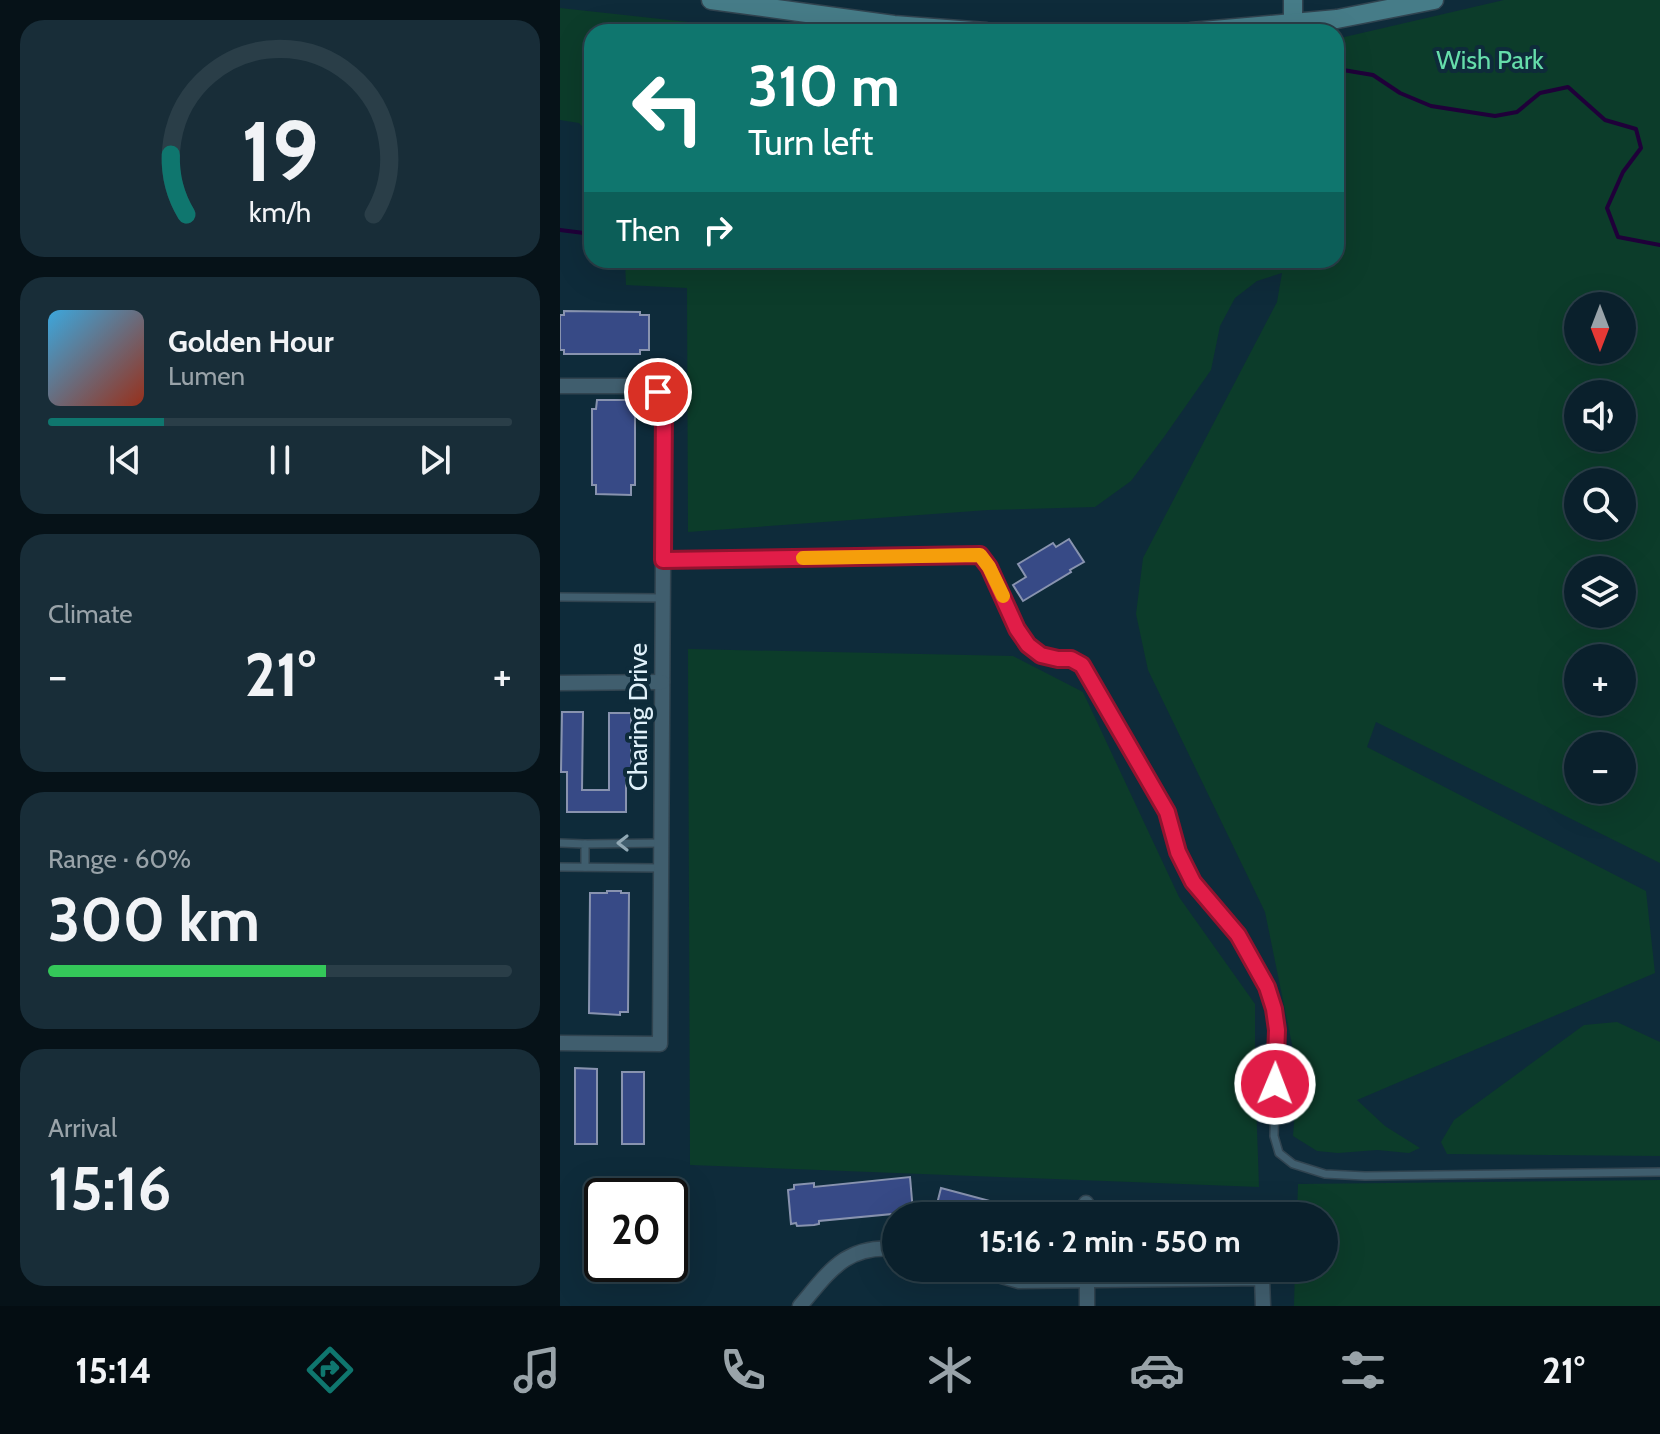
<!DOCTYPE html>
<meta charset="utf-8">
<style>
:root{--surface:#0a202c;--page:#182d38;--text:#f1f3f6;--muted:#99a3a9;--line:#2a3e48;--accent:#0f766e}
body{margin:0;font-family:Cabin,sans-serif;background:var(--page);color:var(--text);height:100vh;display:flex;flex-direction:column;font-size:30px;white-space:nowrap}
*{box-sizing:border-box;margin:0}
p{font-size:26px;color:var(--muted)}
.icon{flex:none;width:44px;height:44px;fill:none;stroke:currentColor;stroke-width:2;stroke-linecap:round;stroke-linejoin:round}
.map{position:relative;flex:1;overflow:hidden}
.details{display:flex;flex-direction:column;gap:20px;padding:20px;background:#061218;width:560px}
.details>*{flex:none}
.hud{position:absolute;left:24px;top:24px;width:760px;height:244px;border-radius:24px;box-shadow:0 8px 32px #0002,0 0 0 2px var(--line);background:#0f766e;color:#fff;overflow:hidden}
.needle{width:52px;rotate:180deg}
.buttons{position:absolute;left:1004px;top:292px;display:grid;gap:16px}
.buttons a{display:grid;place-items:center;width:72px;height:72px;border-radius:50%;background:var(--surface);box-shadow:0 8px 32px #0002,0 0 0 2px var(--line);font-size:40px}
.speed{position:absolute;left:24px;top:1178px;display:flex;gap:16px;font-size:40px;font-weight:700;text-align:center}
.speed>*{display:grid;place-content:center;width:104px;height:104px;border-radius:50%;background:var(--surface);box-shadow:0 8px 32px #0002,0 0 0 2px var(--line);line-height:1}
.speed .limit{border:4px solid #111;border-radius:12px;background:#fff;color:#111}
.pin{position:absolute;display:grid;place-items:center;width:68px;height:68px;color:#fff;margin:-34px;border:4px solid #fff;border-radius:50%;box-shadow:0 2px 8px #0007}
.me{position:absolute;width:88px;margin:-44px;rotate:1deg;stroke-linejoin:round;filter:drop-shadow(0 0 6px #0008)}
.turn{display:flex;align-items:center;gap:28px;height:168px;padding:0 32px;font-size:36px}
.turn .icon{width:104px;height:104px;stroke-width:2.5}
.turn b{display:block;font-size:56px;line-height:68px}
.then{display:flex;align-items:center;height:76px;padding:0 32px;background:#0003;gap:16px;font-size:30px}
.big{font-size:60px;font-weight:700;line-height:1.1}
.details .widget{flex:1;display:flex;flex-direction:column;justify-content:center;gap:12px;min-width:0;padding:0 28px;border-radius:24px;background:var(--page)}
.details .dial{align-items:center;gap:0}
.dial svg{height:208px;overflow:visible;fill:none;stroke:var(--line);stroke-width:7;stroke-linecap:round;text-anchor:middle}
.dial text{fill:var(--text);stroke:none}
.song{display:flex;align-items:center;gap:24px}
.cover{width:96px;height:96px;border-radius:12px;background:linear-gradient(135deg,hsl(200 70% 55%),hsl(10 70% 35%))}
.played{height:8px;border-radius:4px;background:linear-gradient(90deg,var(--accent) 25%,var(--line) 25%)}
.keys{display:flex;justify-content:space-around;direction:ltr}
.heat{display:flex;justify-content:space-between;align-items:center;font-size:44px;direction:ltr}
.charge{height:12px;border-radius:6px;background:linear-gradient(90deg,#34c759 60%,var(--line) 0)}
.trip{position:absolute;left:322px;top:1202px;width:456px;height:80px;border-radius:40px;background:var(--surface);box-shadow:0 8px 32px #0002,0 0 0 2px var(--line);font-weight:700;line-height:80px;text-align:center}
.dock{display:flex;height:128px;justify-content:space-around;align-items:center;background:#040d12;color:var(--muted)}
.dock .icon{width:56px;height:56px}
.dock .active{color:var(--accent)}
.dock b{font-size:36px;color:var(--text)}
main{display:flex;flex:1;min-height:0}
.map>svg:first-child{display:block}
</style>
<main>
<section class="details">
<div class="widget dial"><svg viewBox="0 0 100 80">
<path d="M14 69A42 42 0 1 1 86 69"/>
<path d="M14 69A42 42 0 0 1 8 46" stroke="#0f766e"/>
<text x="50" y="56" font-size="32" font-weight="700">19</text>
<text x="50" y="72" font-size="11">km/h</text>
</svg></div>
<div class="widget">
<div class="song"><i class="cover"></i><div><b>Golden Hour</b><p>Lumen</p></div></div>
<div class="played"></div>
<div class="keys"><svg class="icon" aria-label="previous" viewBox="0 0 24 24"><path d="M18 5L8 12l10 7zM5 5v14"/></svg><svg class="icon" aria-label="pause" viewBox="0 0 24 24"><path d="M8 5v14M16 5v14"/></svg><svg class="icon" aria-label="next" viewBox="0 0 24 24"><path d="M6 5l10 7-10 7zM19 5v14"/></svg></div>
</div>
<div class="widget"><p>Climate</p>
<div class="heat"><a>−</a><b class="big">21°</b><a>+</a></div>
</div>
<div class="widget"><p>Range · 60%</p><b class="big">300 km</b><div class="charge"></div></div>
<div class="widget"><p>Arrival</p><b class="big">15:16</b></div>
</section>
<div class="map">
<svg width="1100" height="1306" viewBox="0 0 1100 1306">
<rect width="100%" height="100%" fill="#0e2b3a"/>
<!-- green -->
<g fill="#0c3c2a" fill-rule="evenodd">
<path d="M944,0H1100V863L816,722L807,747L1086,891L1095,973L797,1100L825,1126L860,1148L849,1153L817,1150L778,1153L757,1151L733,1136L738,1074L705,912L588,670L576,614L583,558L717,302L722,273L697,281L675,298L660,326L651,370L604,437L571,481L535,507L428,510L128,532L127,288L66,285L65,260H776V39ZM1062,306V350H1018V306ZM1018,394H1062V438H1018ZM1018,482H1062V526H1018ZM1062,570V614H1018V570ZM1062,658V702H1018V658ZM1062,746V790H1018V746Z"/>
<path d="M0,8L219,32H32V138L19,123L0,120Z"/>
<path d="M128,649L453,656L523,692L619,897L695,1004V1070L699,1187L130,1165Z"/>
<path d="M1057,1022L1100,1042V1156L887,1154L881,1142L894,1120L1024,1025Z"/>
<path d="M1100,1180V1306H734L735,1268H764V1216H737L738,1184Z"/>
</g>
<g fill="none" stroke-linecap="round" stroke-linejoin="round">
<!-- stream -->
<g stroke="#1f0039" stroke-width="4">
<path d="M776,72L783,70L813,75L840,93L871,106L935,116L957,112L980,93L1008,87L1045,120L1076,129L1081,148L1063,172L1047,208L1058,237L1100,245"/>
<path d="M0,230L32,234"/>
</g>
</g>
<!-- building -->
<g fill="#374a86" stroke="#8893af" stroke-width="2">
<path d="M4,311L80,312V315H89V350H80V354H4V350H0V315H4Z"/>
<path d="M37,400H71V410H75V485H71V495L36,494V485H32V409H36Z"/>
<path d="M509,539L524,562L510,570L511,572L463,601L453,585L466,577L458,564L493,543L496,547Z"/>
<path d="M2,712H23L22,790H49V713H71V772H66V812H7V772H1Z"/>
<path d="M47,891H61V893H69L68,1012H60V1015L29,1013L30,893H47Z"/>
<path d="M15,1068L37,1069V1144H15Z"/>
<rect x="62" y="1072" width="22" height="72"/>
<path d="M350,1177L353,1212L259,1221V1224L254,1225L237,1226L236,1223L231,1224L228,1190L234,1189V1185L254,1183V1187Z"/>
<path d="M381,1188L471,1212L470,1216H374Z"/>
</g>
<g fill="none" stroke-linecap="round" stroke-linejoin="round">
<!-- lane casing -->
<g stroke="#314450" stroke-width="10">
<g id="lane">
<path d="M103,560L420,555L429,567L457,629L468,645L481,655L498,659H511L522,665L607,812L618,852L633,882L678,935L707,987L714,1009L717,1030L714,1136L719,1153L733,1164L765,1174L805,1176L1100,1172"/>
<path d="M0,597L103,598"/>
<path d="M0,843L25,844V867"/>
<path d="M25,844L102,843"/>
<path d="M0,867L101,868"/>
</g>
</g>
<!-- street casing -->
<g stroke="#314450" stroke-width="17">
<g id="street">
<path d="M0,386H84C95,388 102,394 104,406L100,1044L0,1043"/>
<path d="M0,683L102,682"/>
<path d="M526,1203V1216"/>
<path d="M414,1268L459,1281L702,1278L703,1306"/>
<path d="M527,1268V1306"/>
<path d="M240,1306C269,1272 286,1244 336,1249"/>
</g>
</g>
<!-- secondary casing -->
<g stroke="#314450" stroke-width="21">
<g id="secondary">
<path d="M151,0L334,25L426,32"/>
<path d="M733,0V24"/>
<path d="M631,32L777,19L874,0"/>
</g>
</g>
<!-- lane -->
<use href="#lane" stroke="#405e6e" stroke-width="7"/>
<!-- street -->
<use href="#street" stroke="#405e6e" stroke-width="14"/>
<!-- secondary -->
<use href="#secondary" stroke="#467c88" stroke-width="18"/>
</g>
<!-- one-way arrows -->
<defs><path id="oneway-chevron" d="M-2-3.5L2.5 0L-2 3.5" fill="none" stroke-width="1.6" stroke-linecap="round" stroke-linejoin="round" transform="scale(2)"/></defs>
<use stroke="#90a8b4" href="#oneway-chevron" transform="translate(63 843) rotate(180)"/>
<g fill="none" stroke-linecap="round" stroke-linejoin="round">
<!-- route casing -->
<g stroke="#92132f" stroke-width="20">
<path id="route" d="M98,392L102,399L104,406L103,560L420,555L429,567L457,629L468,645L481,655L498,659H511L522,665L607,812L618,852L633,882L678,935L707,987L714,1009L717,1030L715,1084"/>
</g>
<!-- route -->
<use href="#route" stroke="#e11d48" stroke-width="14"/>
<!-- slow -->
<path stroke="#f59e0b" stroke-width="14" d="M243,558L420,555L429,567L443,596"/>
</g>
<g text-anchor="middle" dominant-baseline="central" stroke-width="8" stroke-linejoin="round" paint-order="stroke">
<!-- park labels -->
<g font-size="26" fill="#65ddaa" stroke="#0e2b3a">
<text x="930" y="60">Wish Park</text>
</g>
<!-- street labels -->
<g font-size="26" fill="#e0f1fa" stroke="#0e2b3a">
<text transform="translate(78 717) rotate(-90)">Charing Drive</text>
</g>
</g>
</svg>
<div class="buttons">
<a><svg class="needle" viewBox="-14 -14 28 28"><path d="M0-13l5 13h-10z" fill="#e53935"/><path d="M0 13l5-13h-10z" fill="#99a3a9"/></svg></a>
<a><svg class="icon" aria-label="sound" viewBox="0 0 24 24"><path d="M4 9h4l5-4v14l-5-4H4zM17 9q2 3 0 6"/></svg></a>
<a><svg class="icon" aria-label="search" viewBox="0 0 24 24"><circle cx="10" cy="10" r="6"/><path d="M15 15l6 6"/></svg></a>
<a><svg class="icon" aria-label="layers" viewBox="0 0 24 24"><path d="M12 4l9 5-9 5-9-5zM3 14l9 5 9-5"/></svg></a>
<a>+</a>
<a>−</a>
</div>
<div class="speed"><div class="limit">20</div></div>
<div class="pin" style="left:98px;top:392px;background:#d93025"><svg class="icon" aria-label="arrive" viewBox="0 0 24 24"><path d="M6 21V4h12l-3 4 3 4H6"/></svg></div>
<svg class="me" style="left:715px;top:1084px" viewBox="-20 -20 40 40"><circle r="17" fill="#e11d48" stroke="#fff" stroke-width="3"/><path d="M0-11L8 9 0 5-8 9z" fill="#fff"/></svg>
<div class="trip">15:16 · 2 min · 550 m</div>
<div class="hud">
<div class="turn"><svg class="icon" aria-label="left" viewBox="0 0 24 24"><path d="M17 20v-9H6M10 6l-5 5 5 5"/></svg><div><b>310 m</b>Turn left</div></div>
<div class="then">Then<svg class="icon" aria-label="right" viewBox="0 0 24 24"><path d="M7 20v-9h11M14 6l5 5-5 5"/></svg></div>
</div>
</div>
</main>
<nav class="dock">
<b>15:14</b>
<svg class="icon active" aria-label="directions" viewBox="0 0 24 24"><path d="M12 3l9 9-9 9-9-9zM9 14v-3h6M13 9l2 2-2 2"/></svg>
<svg class="icon" aria-label="music" viewBox="0 0 24 24"><path d="M9 18V5l10-2v13"/><circle cx="6" cy="18" r="3"/><circle cx="16" cy="16" r="3"/></svg>
<svg class="icon" aria-label="phone" viewBox="0 0 24 24"><path d="M5 4h4l2 5-3 2q2 4 5 5l2-3 5 2v4C11 20 4 13 5 4z"/></svg>
<svg class="icon" aria-label="climate" viewBox="0 0 24 24"><path d="M12 3v18M4 7l16 10M4 17L20 7"/></svg>
<svg class="icon" aria-label="car" viewBox="0 0 24 24"><path d="M5 17H2v-5l4-1 3-4h7l3 4 3 1v5h-3M9 17h6M6 11h13"/><circle cx="7" cy="17" r="2"/><circle cx="17" cy="17" r="2"/></svg>
<svg class="icon" aria-label="filters" viewBox="0 0 24 24"><path d="M4 7h16M4 17h16"/><circle cx="9" cy="7" r="2"/><circle cx="15" cy="17" r="2"/></svg>
<b>21°</b>
</nav>
